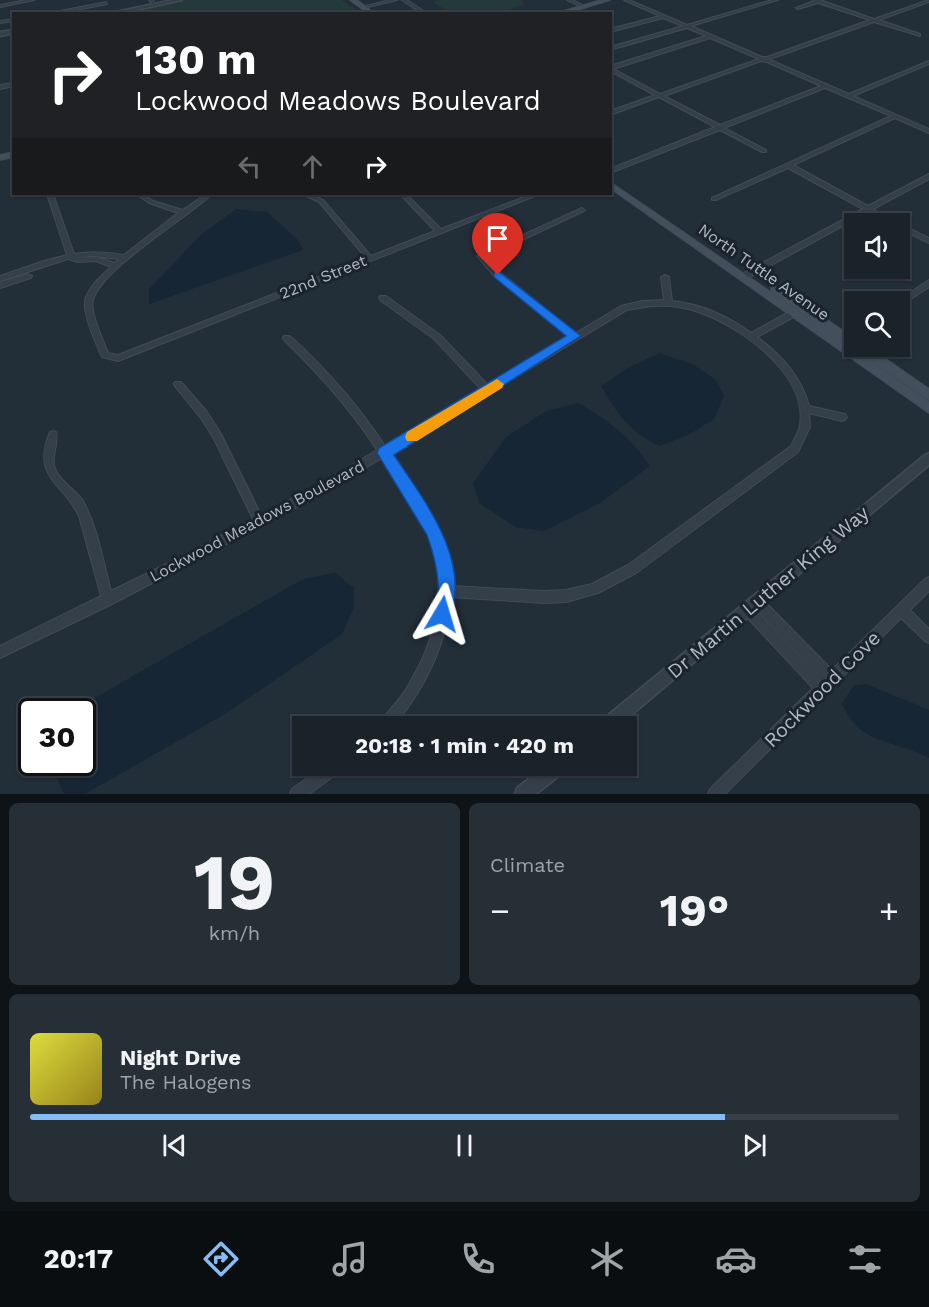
<!DOCTYPE html>
<meta charset="utf-8">
<style>
:root{--surface:#1a222a;--page:#272f36;--text:#f1f3f6;--muted:#9fa4a8;--line:#383f47;--accent:#86bcf4}
body{margin:0;font-family:"Work Sans",sans-serif;background:var(--page);color:var(--text);height:100vh;display:flex;flex-direction:column;font-size:22px;white-space:nowrap}
*{box-sizing:border-box;margin:0}
p{font-size:20px;color:var(--muted)}
.icon{flex:none;width:33px;height:33px;fill:none;stroke:currentColor;stroke-width:2;stroke-linecap:round;stroke-linejoin:round}
.map{position:relative;height:794px;overflow:hidden}
.drawer{display:flex;flex-direction:column;gap:9px;padding:9px;background:#0e1317;flex:1}
.drawer>*{flex:none}
.guide{position:absolute;left:12px;top:12px;width:600px;height:183px;border-radius:0px;box-shadow:0 2px 4px #0004,0 0 0 2px var(--line);background:#202124;color:#fff;overflow:hidden}
.fabs{position:absolute;left:844px;top:213px;display:grid;gap:12px}
.fabs a{display:grid;place-items:center;width:66px;height:66px;border-radius:0px;background:var(--surface);box-shadow:0 2px 4px #0004,0 0 0 2px var(--line);font-size:30px}
.speed{position:absolute;left:18px;top:698px;display:flex;gap:12px;font-size:30px;font-weight:700;text-align:center}
.speed>*{display:grid;place-content:center;width:78px;height:78px;border-radius:50%;background:var(--surface);box-shadow:0 2px 4px #0004,0 0 0 2px var(--line);line-height:1}
.speed .limit{border:3px solid #111;border-radius:9px;background:#fff;color:#111}
.pin{position:absolute;display:grid;place-items:center;width:51px;height:51px;color:#fff;margin:-62px -26px;border-radius:50% 50% 50% 0;rotate:-45deg;box-shadow:0 0 6px #0007}
.pin .icon{rotate:45deg}
.me{position:absolute;width:66px;margin:-33px;rotate:7deg;stroke-linejoin:round;filter:drop-shadow(0 0 4px #0008)}
.turn{display:flex;align-items:center;gap:21px;height:126px;padding:0 24px;font-size:27px}
.turn .icon{width:78px;height:78px;stroke-width:2.5}
.turn b{display:block;font-size:42px;line-height:51px}
.lanes{display:flex;align-items:center;height:57px;padding:0 24px;background:#0003;justify-content:center;gap:30px;direction:ltr}
.lanes .off{opacity:.35}
.big{font-size:45px;font-weight:700;line-height:1.1}
.drawer .card{flex:1;display:flex;flex-direction:column;justify-content:center;gap:9px;min-width:0;padding:0 21px;border-radius:9px;background:var(--page)}
.drawer .dial{align-items:center;gap:0}
.dial b{font-size:78px;line-height:1}
.song{display:flex;align-items:center;gap:18px}
.cover{width:72px;height:72px;border-radius:9px;background:linear-gradient(135deg,hsl(60 70% 55%),hsl(50 70% 35%))}
.played{height:6px;border-radius:3px;background:linear-gradient(90deg,var(--accent) 80%,var(--line) 80%)}
.keys{display:flex;justify-content:space-around;direction:ltr}
.heat{display:flex;justify-content:space-between;align-items:center;font-size:33px;direction:ltr}
.drawer .tiles{flex:1;display:grid;gap:9px;grid-template-columns:1fr 1fr}
.card:last-child{grid-column:span 2}
.trip{position:absolute;left:292px;top:716px;width:345px;height:60px;border-radius:0px;background:var(--surface);box-shadow:0 2px 4px #0004,0 0 0 2px var(--line);font-weight:700;line-height:60px;text-align:center}
.menu{display:flex;height:96px;justify-content:space-around;align-items:center;background:#0a0e11;color:var(--muted)}
.menu .icon{width:42px;height:42px}
.menu .on{color:var(--accent)}
.menu b{font-size:27px;color:var(--text)}
.map>svg:first-child{display:block}
</style>
<div class="map">
<svg width="929" height="794" viewBox="0 0 929 794">
<rect width="100%" height="100%" fill="#222e38"/>
<!-- green -->
<g fill="#243939">
<path d="M184,0H342L362,13L112,14Z"/>
<path d="M440,0H521L523,2V5L514,7L506,13H451L432,2Z"/>
</g>
<!-- water -->
<g fill="#162635">
<path d="M236,209L267,212L297,239L303,250L149,304V289L201,235Z"/>
<path d="M660,353L694,365L716,380L724,396L714,419L690,434L660,446C632,435 616,412 601,386L628,368Z"/>
<path d="M578,403C607,419 631,438 650,466L600,503L544,531L516,527L479,503L473,483L506,437L546,411Z"/>
<path d="M335,573L354,588V607L342,634L225,714L85,794H64L50,762H82V711H72L303,579Z"/>
<path d="M866,684L929,710V758C893,738 860,747 842,703L854,685Z"/>
</g>
<g fill="none" stroke-linecap="round" stroke-linejoin="round">
<!-- minor casing -->
<g stroke="#424b55" stroke-width="2">
<g id="minor">
<path d="M26,0H34L0,7V5Z"/>
<path d="M149,0H153L156,6H154Z"/>
<path d="M390,0H397L364,8L362,7Z"/>
<path d="M402,0H407L428,14H422Z"/>
<path d="M567,0H572L585,6L582,7Z"/>
<path d="M624,0H629L687,25L772,0H778L691,26L762,57H767L870,20L818,3L798,9L796,8L814,1L813,0H820L874,19L929,0V2L879,20L920,34V36L874,22L770,59V60L849,94L929,61V64L853,96L929,129V133L895,118L793,165L868,206L929,174V179L873,209L899,224H890L868,212L746,279H740V275L863,209L788,168L716,200H712V198L891,116L825,88L724,128L766,150V152H762L720,130L610,173V169L715,127L659,97L610,115V111L655,95L610,71V66L706,36L687,28L610,50V47L683,26L663,18L610,32V29L660,16ZM710,38L759,59L660,94L613,69ZM761,61L767,62L821,86L720,125L664,96Z"/>
<path d="M106,2L107,4L56,14H45Z"/>
<path d="M14,19V21L0,23V21Z"/>
<path d="M14,83V86L0,89V85Z"/>
<path d="M47,194H53L74,254C91,251 107,252 124,255L178,213L149,203L136,194H143L153,201L183,210L206,194H212C187,218 101,269 93,300C90,314 103,339 108,353L118,355L366,258L319,202L304,195L303,194H310L323,200L371,256L435,231L400,194H406L441,229L532,194H540L118,361L102,357C96,344 83,315 85,301C88,287 101,276 111,267L96,261L78,262L68,259L0,281V276L44,261L67,255ZM92,256L119,259L115,263L96,257L75,258Z"/>
<path d="M582,208L585,210L584,211L486,257L501,273L576,333L621,306L642,301L664,300L661,277L665,275L669,277L672,301C701,304 728,316 751,333L791,311H797L798,313L797,315L757,337C781,354 802,378 809,406L845,414L847,417L845,420L842,421L809,413L810,427L798,452L636,573L598,593L566,602L545,603L450,597C447,645 424,689 394,726H378C382,718 389,711 395,704C402,696 408,687 413,677C438,633 450,576 427,527C415,502 397,481 382,458L330,489L265,524L264,526L259,527L112,604L0,658V646L101,596L79,516C63,482 31,478 50,432L53,431L56,432C59,442 52,454 54,465C57,480 75,489 83,501C98,528 103,562 111,591L185,555L253,519L214,439L201,418L175,386L174,384L175,382H181L207,412L221,434L261,515L322,483L377,450C351,409 319,374 284,340L283,338L284,336H290C326,369 358,405 385,446L481,389L434,339L380,300L379,298L380,296H386L440,335L488,385L570,336L495,277L477,256ZM651,306C665,305 679,306 692,310C736,323 808,372 800,425C799,432 794,440 791,446L628,565L592,584L566,590L545,591L451,586C446,526 421,500 390,453L627,310Z"/>
<path d="M900,224L929,238V243L900,229Z"/>
<path d="M28,274L32,276L31,278L0,288V282Z"/>
<path d="M929,280V287L903,304L900,305V302H896Z"/>
<path d="M855,329V336L849,340H843L842,338Z"/>
<path d="M929,577V591L910,610L929,629V643L925,641L901,618L839,680L837,684L833,686L725,794H708L710,789L813,688L744,614L742,610L744,606L748,604L752,606L822,679L753,606L751,602L753,598L757,596L761,598L832,670L925,579Z"/>
<path d="M326,765H344L342,770L309,794H290L292,789Z"/>
</g>
</g>
<!-- tertiary casing -->
<g stroke="#424b55" stroke-width="3">
<g id="tertiary">
<path d="M173,0H182L118,14H106Z"/>
<path d="M14,30V33L0,36V32Z"/>
<path d="M929,453V465L618,726H598L601,721L925,455Z"/>
<path d="M546,765H567L565,771L536,794H515L517,788Z"/>
</g>
</g>
<!-- secondary casing -->
<g stroke="#424b55" stroke-width="2">
<g id="secondary">
<path d="M350,0H357L375,14H369Z"/>
<path d="M601,0H610L564,14H554Z"/>
<path d="M14,152V157L0,160V155Z"/>
<path d="M610,182L823,328L771,291V287H779L855,339V346H867L929,389V400L852,348L929,402V413L610,188Z"/>
</g>
</g>
<!-- minor -->
<use href="#minor" fill="#353f49" fill-rule="evenodd"/>
<!-- tertiary -->
<use href="#tertiary" fill="#353f49" fill-rule="evenodd"/>
<!-- secondary -->
<use href="#secondary" fill="#434f5c" fill-rule="evenodd"/>
</g>
<!-- route -->
<path fill="#1a73e8" stroke="#114b97" stroke-width="1.5" d="M498,271L581,336L394,455C424,500 473,562 449,620L442,623L436,620C432,610 437,602 438,592C439,574 433,552 427,535L377,453L379,448L566,336L494,277V272Z"/>
<!-- slow -->
<path fill="#f59e0b" d="M497,379L504,384L502,388L417,441H407L405,437L407,432Z"/>
<g text-anchor="middle" dominant-baseline="central" stroke-width="6" stroke-linejoin="round" paint-order="stroke">
<!-- street labels -->
<g font-size="16" fill="#b0bac5" stroke="#1b242d">
<text transform="translate(764 272) rotate(35)">North Tuttle Avenue</text>
<text transform="translate(323 277) rotate(-22)">22nd Street</text>
<text transform="translate(257 521) rotate(-28)">Lockwood Meadows Boulevard</text>
</g>
<!-- near-street labels -->
<g font-size="20" fill="#b0bac5" stroke="#1b242d">
<text transform="translate(768 592) rotate(-40)">Dr Martin Luther King Way</text>
<text transform="translate(822 689) rotate(-45)">Rockwood Cove</text>
</g>
</g>
</svg>
<div class="fabs">
<a><svg class="icon" aria-label="sound" viewBox="0 0 24 24"><path d="M4 9h4l5-4v14l-5-4H4zM17 9q2 3 0 6"/></svg></a>
<a><svg class="icon" aria-label="search" viewBox="0 0 24 24"><circle cx="10" cy="10" r="6"/><path d="M15 15l6 6"/></svg></a>
</div>
<div class="speed"><div class="limit">30</div></div>
<div class="pin" style="left:498px;top:275px;background:#d93025"><svg class="icon" aria-label="arrive" viewBox="0 0 24 24"><path d="M6 21V4h12l-3 4 3 4H6"/></svg></div>
<svg class="me" style="left:442px;top:614px" viewBox="-20 -20 40 40"><path d="M0-17L14 15 0 8-14 15z" fill="#1a73e8" stroke="#fff" stroke-width="4"/></svg>
<div class="trip">20:18 · 1 min · 420 m</div>
<div class="guide">
<div class="turn"><svg class="icon" aria-label="right" viewBox="0 0 24 24"><path d="M7 20v-9h11M14 6l5 5-5 5"/></svg><div><b>130 m</b>Lockwood Meadows Boulevard</div></div>
<div class="lanes"><svg class="icon off" aria-label="left" viewBox="0 0 24 24"><path d="M17 20v-9H6M10 6l-5 5 5 5"/></svg><svg class="icon off" aria-label="ahead" viewBox="0 0 24 24"><path d="M12 20V5M6 11l6-6 6 6"/></svg><svg class="icon" aria-label="right" viewBox="0 0 24 24"><path d="M7 20v-9h11M14 6l5 5-5 5"/></svg></div>
</div>
</div>
<section class="drawer">
<div class="tiles">
<div class="card dial"><b>19</b><p>km/h</p></div>
<div class="card"><p>Climate</p>
<div class="heat"><a>−</a><b class="big">19°</b><a>+</a></div>
</div>
<div class="card">
<div class="song"><i class="cover"></i><div><b>Night Drive</b><p>The Halogens</p></div></div>
<div class="played"></div>
<div class="keys"><svg class="icon" aria-label="previous" viewBox="0 0 24 24"><path d="M18 5L8 12l10 7zM5 5v14"/></svg><svg class="icon" aria-label="pause" viewBox="0 0 24 24"><path d="M8 5v14M16 5v14"/></svg><svg class="icon" aria-label="next" viewBox="0 0 24 24"><path d="M6 5l10 7-10 7zM19 5v14"/></svg></div>
</div>
</div>
</section>
<nav class="menu">
<b>20:17</b>
<svg class="icon on" aria-label="directions" viewBox="0 0 24 24"><path d="M12 3l9 9-9 9-9-9zM9 14v-3h6M13 9l2 2-2 2"/></svg>
<svg class="icon" aria-label="music" viewBox="0 0 24 24"><path d="M9 18V5l10-2v13"/><circle cx="6" cy="18" r="3"/><circle cx="16" cy="16" r="3"/></svg>
<svg class="icon" aria-label="phone" viewBox="0 0 24 24"><path d="M5 4h4l2 5-3 2q2 4 5 5l2-3 5 2v4C11 20 4 13 5 4z"/></svg>
<svg class="icon" aria-label="climate" viewBox="0 0 24 24"><path d="M12 3v18M4 7l16 10M4 17L20 7"/></svg>
<svg class="icon" aria-label="car" viewBox="0 0 24 24"><path d="M5 17H2v-5l4-1 3-4h7l3 4 3 1v5h-3M9 17h6M6 11h13"/><circle cx="7" cy="17" r="2"/><circle cx="17" cy="17" r="2"/></svg>
<svg class="icon" aria-label="filters" viewBox="0 0 24 24"><path d="M4 7h16M4 17h16"/><circle cx="9" cy="7" r="2"/><circle cx="15" cy="17" r="2"/></svg>
</nav>
